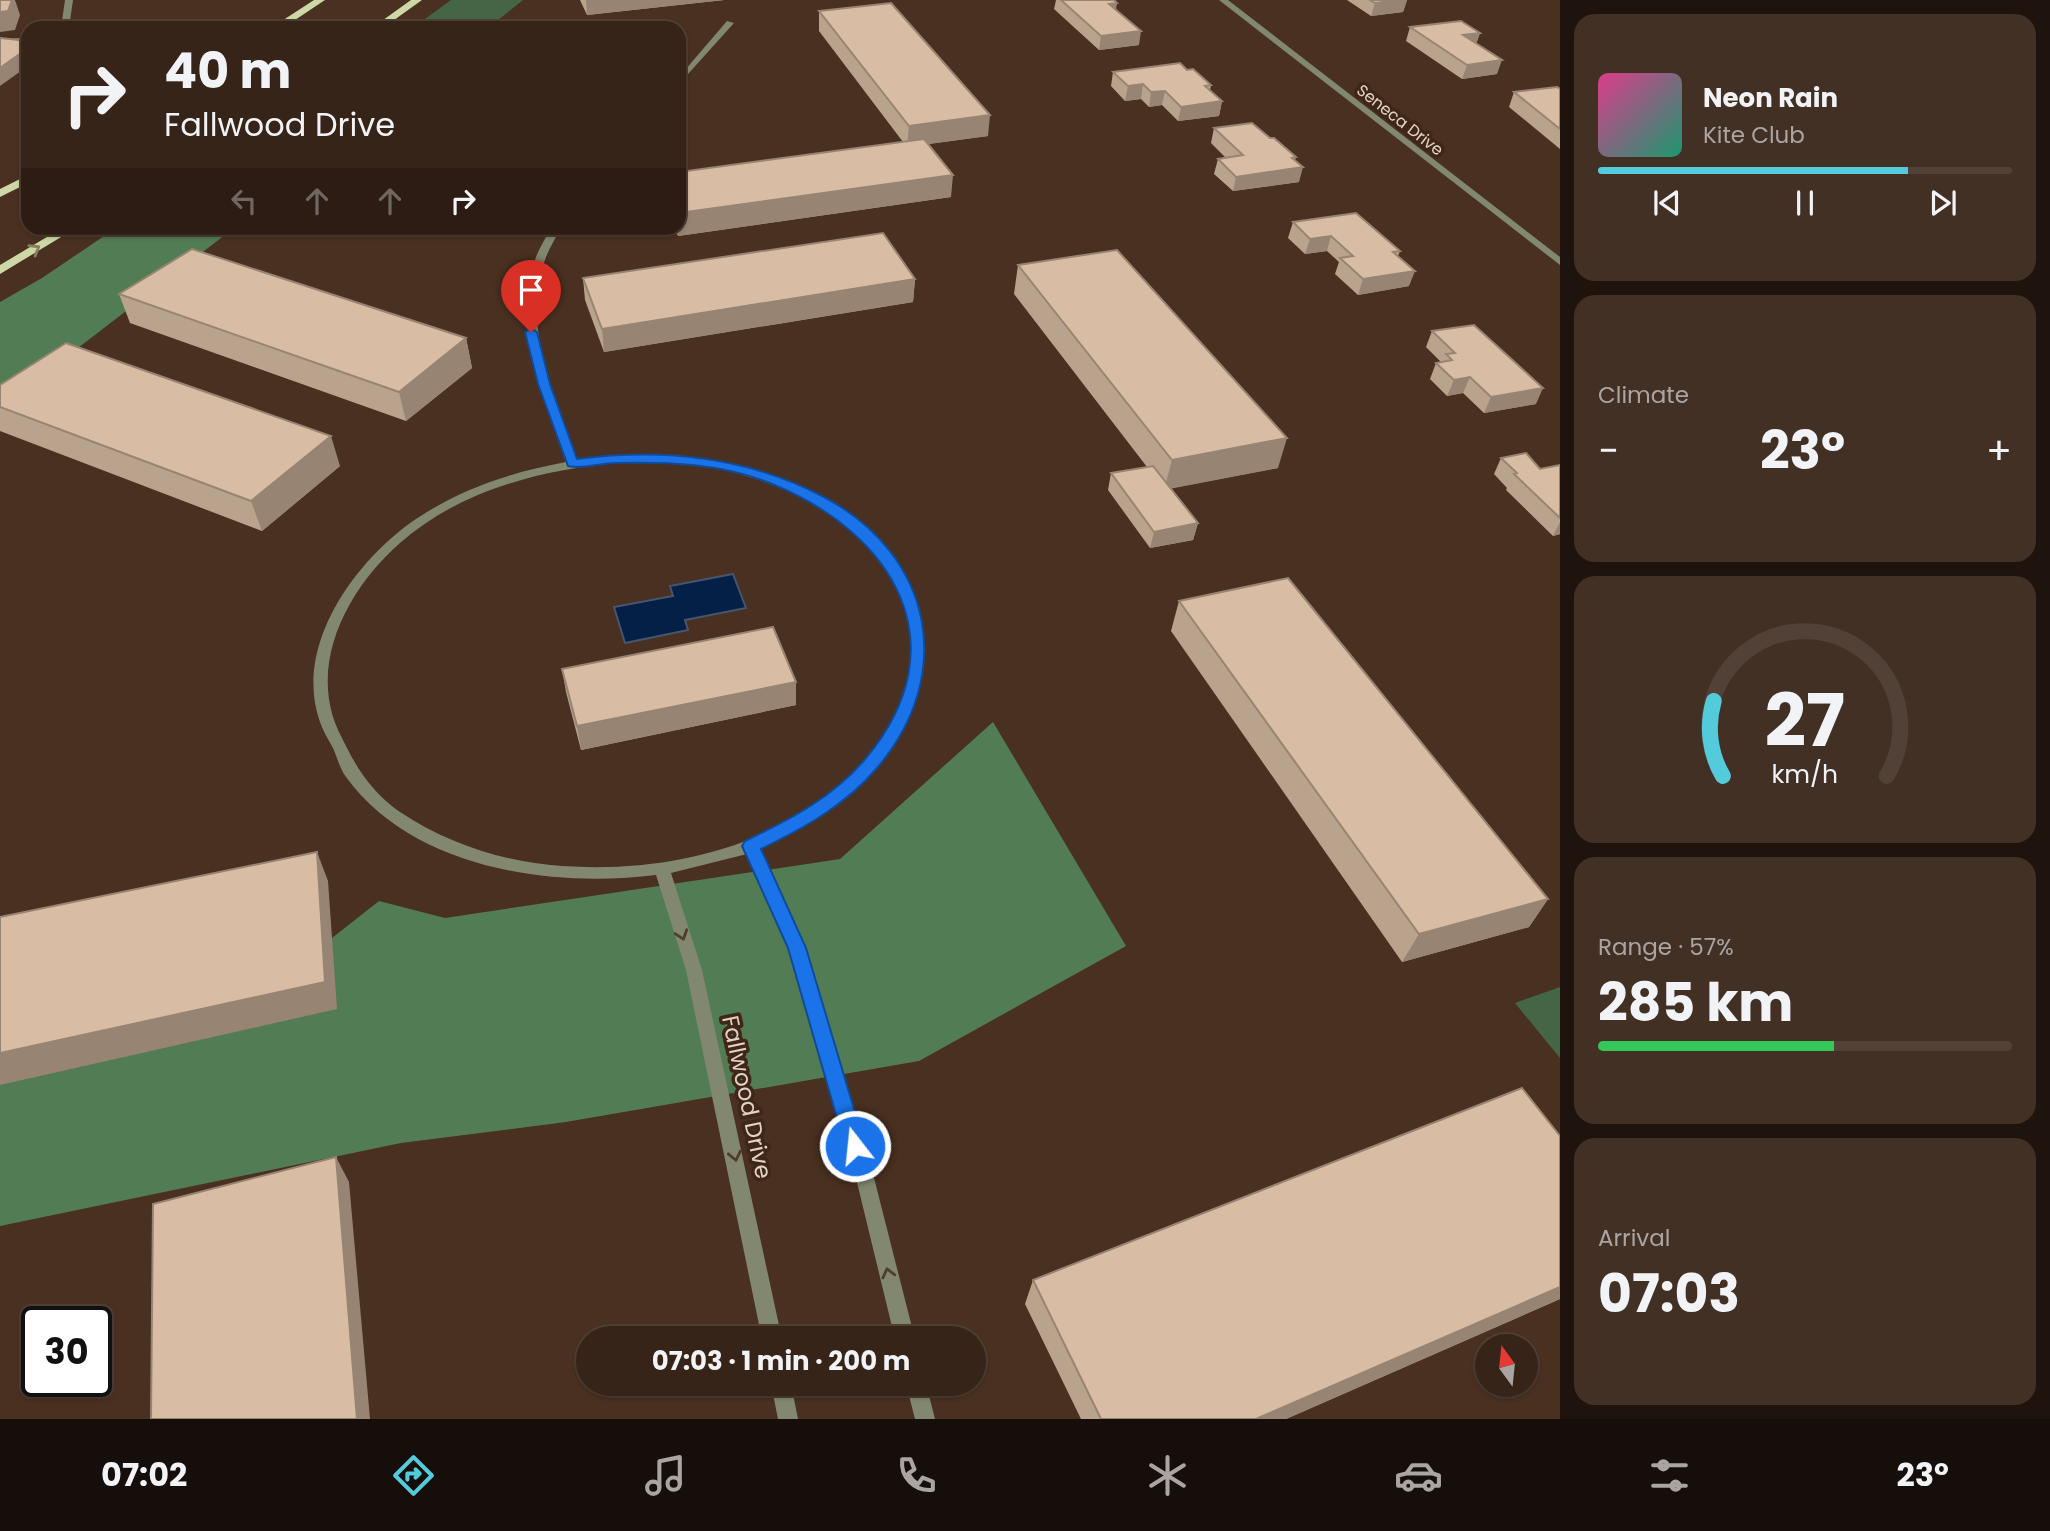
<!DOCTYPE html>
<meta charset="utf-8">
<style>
:root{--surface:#372418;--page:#423025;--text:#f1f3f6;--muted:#aaa4a2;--line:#514137;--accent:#53cbdb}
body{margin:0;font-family:Poppins,sans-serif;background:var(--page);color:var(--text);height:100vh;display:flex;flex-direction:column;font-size:26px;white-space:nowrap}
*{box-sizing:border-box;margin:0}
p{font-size:23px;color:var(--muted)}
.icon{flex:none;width:38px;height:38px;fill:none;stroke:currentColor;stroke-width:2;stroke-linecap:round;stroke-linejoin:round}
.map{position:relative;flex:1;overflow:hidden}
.details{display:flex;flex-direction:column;gap:14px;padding:14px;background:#1e140d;width:490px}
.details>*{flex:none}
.guide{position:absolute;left:21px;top:21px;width:665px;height:214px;border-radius:21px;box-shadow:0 2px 5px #0004,0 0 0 2px var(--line);background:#372418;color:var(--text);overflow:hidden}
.needle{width:46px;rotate:345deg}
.buttons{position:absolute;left:1475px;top:1334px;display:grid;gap:14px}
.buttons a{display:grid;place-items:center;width:63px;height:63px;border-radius:50%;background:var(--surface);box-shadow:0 2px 5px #0004,0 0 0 2px var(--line);font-size:35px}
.speed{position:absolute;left:21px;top:1306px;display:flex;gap:14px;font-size:35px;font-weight:700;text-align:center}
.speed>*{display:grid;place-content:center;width:91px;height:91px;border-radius:50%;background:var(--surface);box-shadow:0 2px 5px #0004,0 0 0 2px var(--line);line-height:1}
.speed .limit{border:4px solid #111;border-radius:10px;background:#fff;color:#111}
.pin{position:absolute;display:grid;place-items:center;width:60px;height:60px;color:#fff;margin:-72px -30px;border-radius:50% 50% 50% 0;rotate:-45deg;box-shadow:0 0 7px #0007}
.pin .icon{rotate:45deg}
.me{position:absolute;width:77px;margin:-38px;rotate:344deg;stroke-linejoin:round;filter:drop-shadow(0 0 5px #0008)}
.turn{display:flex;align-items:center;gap:24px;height:147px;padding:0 28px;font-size:32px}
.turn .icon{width:91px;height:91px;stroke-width:2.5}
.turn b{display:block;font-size:49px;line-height:60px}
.lanes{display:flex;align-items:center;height:66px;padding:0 28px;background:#0003;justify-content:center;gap:35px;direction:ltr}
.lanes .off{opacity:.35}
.big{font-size:52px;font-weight:700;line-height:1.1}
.details .tile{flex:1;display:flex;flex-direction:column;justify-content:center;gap:10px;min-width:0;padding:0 24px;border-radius:21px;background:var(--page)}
.details .dial{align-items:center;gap:0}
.dial svg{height:182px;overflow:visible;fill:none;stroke:var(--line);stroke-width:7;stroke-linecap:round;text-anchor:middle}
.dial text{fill:var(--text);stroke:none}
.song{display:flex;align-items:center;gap:21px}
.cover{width:84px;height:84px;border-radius:10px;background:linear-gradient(135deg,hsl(330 70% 55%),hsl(160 70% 35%))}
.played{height:7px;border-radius:4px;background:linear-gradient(90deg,var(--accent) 75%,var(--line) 75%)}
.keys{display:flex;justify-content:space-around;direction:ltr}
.heat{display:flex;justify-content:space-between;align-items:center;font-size:38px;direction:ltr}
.charge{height:10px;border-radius:5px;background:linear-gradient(90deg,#34c759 57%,var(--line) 0)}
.trip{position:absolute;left:576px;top:1326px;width:410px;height:70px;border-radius:35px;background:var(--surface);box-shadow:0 2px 5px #0004,0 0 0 2px var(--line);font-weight:700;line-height:70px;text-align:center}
.tabs{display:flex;height:112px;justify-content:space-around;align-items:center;background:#160e0a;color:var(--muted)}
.tabs .icon{width:49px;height:49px}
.tabs .active{color:var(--accent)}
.tabs b{font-size:32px;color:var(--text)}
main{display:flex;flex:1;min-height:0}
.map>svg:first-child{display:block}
</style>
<main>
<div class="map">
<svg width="1560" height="1419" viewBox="0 0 1560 1419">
<rect width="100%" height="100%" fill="#493020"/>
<!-- green -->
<g fill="#456646">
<path d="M451,0H523L488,28L425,19Z"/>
<path d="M1560,987V1058L1515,1003Z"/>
</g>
<!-- forest -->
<g fill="#527c53">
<path d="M116,228H234L65,358L0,387V302L42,278Z"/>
<path d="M993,722L1126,946L919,1061L566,1122L401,1143L0,1226V1017L248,1004L379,901L445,918L840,859Z"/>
</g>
<!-- water -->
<path fill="#042046" stroke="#47556d" stroke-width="2" d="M733,574L746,608L685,620L688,630L625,643L614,607L673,596L670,586Z"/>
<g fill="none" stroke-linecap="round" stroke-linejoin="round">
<!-- street -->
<g fill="#828870" fill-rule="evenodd">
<path d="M65,0H73L69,28H61Z"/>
<path d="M1219,0H1228L1560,257V265Z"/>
<path d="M727,21L734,23L679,84V77Z"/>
<path d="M28,37V41L0,44V40Z"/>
<path d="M551,228H561C556,237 550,247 546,257C521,324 553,397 577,460C683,441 823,470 893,557C908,575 916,599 920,620C943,728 850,811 760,849L805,948L872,1170L915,1339H895L854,1170L789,948L747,854L671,873L702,970L782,1339H762L686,970L656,875C551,888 413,869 346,777C340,769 337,757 333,748C328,739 322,729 319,719C293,640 363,550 427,512C469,486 517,471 566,462C543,398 511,325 536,257C540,247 546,237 551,228ZM626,462C639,462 652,461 665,462C758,466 886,517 907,617C911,641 913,663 906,687C898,721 878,749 853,773C776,848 667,873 562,866C504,862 448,844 400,812C376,796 358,771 346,746C341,736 336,727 333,717C313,652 353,584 400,543C463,488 545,469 626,462Z"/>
<path d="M771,1384H791L798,1419H778Z"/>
<path d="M906,1384H926L935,1419H915Z"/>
</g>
<!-- primary -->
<g fill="#cdd8a6" fill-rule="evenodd">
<path d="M314,0H325L283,28H271Z"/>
<path d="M411,0H422L383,28H372Z"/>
<path d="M28,175V183L0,197V189Z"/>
<path d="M62,228H76L0,274V265Z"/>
</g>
</g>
<!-- wall -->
<g fill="#baa38d">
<path d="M580,0H724L587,15Z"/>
<path d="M1056,0H1114L1116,9L1139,45L1099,50L1054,9Z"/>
<path d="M1347,0H1407L1403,12L1371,16Z"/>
<path d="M819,11L988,136L928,144L951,197L678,236L674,228H679L903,142L819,31Z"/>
<path d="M1410,27L1480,33L1476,44L1497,74L1462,79L1406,41Z"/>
<path d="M1187,70L1211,85L1210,90L1222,101L1219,116L1178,121L1162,105L1149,107L1141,99L1125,101L1111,86L1113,72Z"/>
<path d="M1560,89V149L1509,107L1514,92Z"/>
<path d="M1214,128L1295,161L1299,182L1233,191L1214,174L1218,159L1226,158L1211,143Z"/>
<path d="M1293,222L1400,251L1398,256L1409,286L1358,295L1335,274L1339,262L1327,251L1305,254L1288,238Z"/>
<path d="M1018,265L1278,468L1171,488L1198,523L1193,540L1150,548L1108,490L1111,473L1147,467L1014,294Z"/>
<path d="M583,278L915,279L913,302L604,352L585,300Z"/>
<path d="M119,294L466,338L472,368L406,421L130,323Z"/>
<path d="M1432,331L1536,404L1484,413L1463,393L1447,396L1430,379L1436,363L1441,362L1426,347Z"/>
<path d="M0,385L340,466L262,531L0,431Z"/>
<path d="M1501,458L1540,469L1560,465V534L1553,536L1506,490L1507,488L1494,474Z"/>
<path d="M1179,601L1548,899L1529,927L1402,962L1171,631Z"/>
<path d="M562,669L796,705L581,750L566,692Z"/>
<path d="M1033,1280L1560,1299L1286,1419H1081L1025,1304Z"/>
</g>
<!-- shaded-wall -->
<g fill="#978473">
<path d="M12,0H15L20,15L15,30L0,32V12Z"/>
<path d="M586,0H724L587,15Z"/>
<path d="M1399,0H1407L1403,12L1371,16L1375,3Z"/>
<path d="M1117,3L1115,16L1109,4Z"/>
<path d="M1141,31L1139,45L1099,50L1101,36Z"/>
<path d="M1480,33L1475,47L1463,35Z"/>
<path d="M28,48V66L0,86V68Z"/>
<path d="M1502,60L1497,74L1462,79L1467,65Z"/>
<path d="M1143,84L1141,99L1125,101L1128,86Z"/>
<path d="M1165,91L1162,105L1149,107L1151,92Z"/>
<path d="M1222,101L1219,116L1178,121L1181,107Z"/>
<path d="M990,115L988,136L907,147L909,126Z"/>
<path d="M1296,157L1293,169L1303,167L1299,182L1233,191L1236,177Z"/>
<path d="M953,175L951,197L678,236L679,213Z"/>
<path d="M1331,236L1327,251L1305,254L1310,239Z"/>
<path d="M1415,271L1409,286L1358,295L1363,279Z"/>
<path d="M915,279L913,302L604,352L602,329Z"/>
<path d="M466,338L472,368L406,421L399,392Z"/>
<path d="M1470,377L1463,393L1447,396L1454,380Z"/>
<path d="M1543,388L1536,404L1484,413L1491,397Z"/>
<path d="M331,436L340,466L262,531L251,501Z"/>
<path d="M1287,438L1278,468L1164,490L1172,460Z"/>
<path d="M1560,522V534L1553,536Z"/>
<path d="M1198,523L1193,540L1150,548L1154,532Z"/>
<path d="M796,682V705L581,750L577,726Z"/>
<path d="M317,852L328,881L337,1009L0,1085V1053Z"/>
<path d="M1548,899L1529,927L1402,962L1419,934Z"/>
<path d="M336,1157L349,1182L370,1419H357Z"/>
<path d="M1560,1287V1299L1286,1419H1256Z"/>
</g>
<!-- building -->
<g fill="#d8bda4" stroke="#978473" stroke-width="2">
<path d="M0,0H12L8,11L0,12Z"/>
<path d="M1061,0H1114L1117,3L1109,4L1141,31L1101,36Z"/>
<path d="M1370,0H1399L1375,3Z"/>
<path d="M891,3L990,115L909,126L819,11Z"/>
<path d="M1461,21L1480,33L1463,35L1502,60L1467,65L1410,27Z"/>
<path d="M0,38L28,41V48L0,68Z"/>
<path d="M1180,63L1187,70L1193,69L1211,85L1205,86L1222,101L1181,107L1165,91L1151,92L1143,84L1128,86L1113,72Z"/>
<path d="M1557,87L1560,89V129L1514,92Z"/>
<path d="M1252,123L1270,138H1274L1296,157L1292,158L1303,167L1236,177L1218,159L1243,155L1214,128Z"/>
<path d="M924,139L953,175L679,213V172Z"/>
<path d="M1356,213L1400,251L1393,252L1415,271L1363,279L1340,258L1353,256L1331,236L1310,239L1293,222Z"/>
<path d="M883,233L915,279L602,329L583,278Z"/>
<path d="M192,249L466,338L399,392L119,294Z"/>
<path d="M1117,250L1287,438L1172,460L1018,265Z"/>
<path d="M1474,325L1543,388L1491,397L1470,377L1454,380L1436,363L1452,360L1446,354L1455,353L1432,331Z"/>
<path d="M66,343L331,436L251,501L0,407V385Z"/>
<path d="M1526,453L1540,469L1560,465V518L1514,474L1517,473L1501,458Z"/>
<path d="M1153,466L1198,523L1154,532L1111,473Z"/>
<path d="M1288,578L1548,899L1419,934L1179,601Z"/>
<path d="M773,627L796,682L577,726L562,669Z"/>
<path d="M317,852L325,982L0,1053V917Z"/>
<path d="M1522,1088L1560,1136V1287L1256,1419H1101L1033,1280Z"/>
<path d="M336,1157L357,1419H151L153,1204Z"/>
</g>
<!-- one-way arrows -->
<defs><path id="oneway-chevron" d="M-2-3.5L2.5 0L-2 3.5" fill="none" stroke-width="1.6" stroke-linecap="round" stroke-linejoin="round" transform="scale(1.75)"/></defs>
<use stroke="#867f5e" href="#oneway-chevron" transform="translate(35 249) rotate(-31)"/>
<g stroke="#503e2c">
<use href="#oneway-chevron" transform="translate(682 935) rotate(72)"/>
<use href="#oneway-chevron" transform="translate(735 1156) rotate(78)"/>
<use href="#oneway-chevron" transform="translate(888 1273) rotate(-104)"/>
</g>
<!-- route -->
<path fill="#1a73e8" stroke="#114b97" stroke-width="2" d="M531,328L537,332L550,384L577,459C662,448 748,457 824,497C933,555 957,674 877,768C846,805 804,828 761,849L806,948L865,1146L862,1153L855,1155L848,1153L845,1146L788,948L742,846L745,841C789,820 834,797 866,758C961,644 893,533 772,484C722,463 667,462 615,463C600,463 582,470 568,466L538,384L525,332Z"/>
<g text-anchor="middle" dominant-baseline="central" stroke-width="7" stroke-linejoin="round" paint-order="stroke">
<!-- far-street labels -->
<g font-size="16" fill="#e2d2c8" stroke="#3f2616">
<text transform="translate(1400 120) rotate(38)">Seneca Drive</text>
</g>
<!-- near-street labels -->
<g font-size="23" fill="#e2d2c8" stroke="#3f2616">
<text transform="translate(747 1097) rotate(78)">Fallwood Drive</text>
</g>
</g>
</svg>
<div class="buttons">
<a><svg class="needle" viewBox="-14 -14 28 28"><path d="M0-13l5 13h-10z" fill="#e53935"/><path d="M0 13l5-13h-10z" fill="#aaa4a2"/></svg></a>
</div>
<div class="speed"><div class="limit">30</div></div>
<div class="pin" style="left:531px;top:332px;background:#d93025"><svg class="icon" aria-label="arrive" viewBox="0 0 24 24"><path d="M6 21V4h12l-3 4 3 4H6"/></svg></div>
<svg class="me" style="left:855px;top:1146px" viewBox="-20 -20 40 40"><circle r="17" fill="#1a73e8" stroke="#fff" stroke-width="3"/><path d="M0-11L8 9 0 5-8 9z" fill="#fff"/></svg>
<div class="trip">07:03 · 1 min · 200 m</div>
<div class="guide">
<div class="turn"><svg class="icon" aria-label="right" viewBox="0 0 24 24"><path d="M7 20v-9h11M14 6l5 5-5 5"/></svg><div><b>40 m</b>Fallwood Drive</div></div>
<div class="lanes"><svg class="icon off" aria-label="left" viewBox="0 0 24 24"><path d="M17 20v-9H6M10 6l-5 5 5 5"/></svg><svg class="icon off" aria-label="ahead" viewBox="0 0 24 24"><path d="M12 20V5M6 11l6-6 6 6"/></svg><svg class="icon off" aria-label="ahead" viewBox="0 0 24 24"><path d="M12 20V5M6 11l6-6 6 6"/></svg><svg class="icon" aria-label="right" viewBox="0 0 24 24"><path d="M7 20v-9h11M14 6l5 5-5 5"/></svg></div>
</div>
</div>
<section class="details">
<div class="tile">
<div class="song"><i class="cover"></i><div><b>Neon Rain</b><p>Kite Club</p></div></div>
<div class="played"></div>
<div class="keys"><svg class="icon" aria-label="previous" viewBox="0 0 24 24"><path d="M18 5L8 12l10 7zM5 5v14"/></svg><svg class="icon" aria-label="pause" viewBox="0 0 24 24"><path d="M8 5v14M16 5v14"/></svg><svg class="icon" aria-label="next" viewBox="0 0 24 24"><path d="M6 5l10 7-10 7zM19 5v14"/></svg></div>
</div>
<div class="tile"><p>Climate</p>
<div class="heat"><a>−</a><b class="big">23°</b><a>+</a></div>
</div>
<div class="tile dial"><svg viewBox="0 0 100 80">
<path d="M14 69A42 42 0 1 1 86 69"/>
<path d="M14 69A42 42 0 0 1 10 36" stroke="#53cbdb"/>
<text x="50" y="56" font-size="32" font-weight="700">27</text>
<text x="50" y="72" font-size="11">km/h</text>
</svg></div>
<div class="tile"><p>Range · 57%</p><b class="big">285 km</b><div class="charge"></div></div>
<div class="tile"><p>Arrival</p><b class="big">07:03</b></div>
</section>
</main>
<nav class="tabs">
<b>07:02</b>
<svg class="icon active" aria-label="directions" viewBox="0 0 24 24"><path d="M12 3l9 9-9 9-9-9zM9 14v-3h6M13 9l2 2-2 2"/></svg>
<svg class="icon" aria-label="music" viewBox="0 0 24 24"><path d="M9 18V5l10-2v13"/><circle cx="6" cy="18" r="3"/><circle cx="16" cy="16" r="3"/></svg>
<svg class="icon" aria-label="phone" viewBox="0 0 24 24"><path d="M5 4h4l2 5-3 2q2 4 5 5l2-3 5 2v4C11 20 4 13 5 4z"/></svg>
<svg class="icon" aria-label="climate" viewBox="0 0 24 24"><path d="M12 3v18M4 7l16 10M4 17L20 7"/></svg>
<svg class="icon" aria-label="car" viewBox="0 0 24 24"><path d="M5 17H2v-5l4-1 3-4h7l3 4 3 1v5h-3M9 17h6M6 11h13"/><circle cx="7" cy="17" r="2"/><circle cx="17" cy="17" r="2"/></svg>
<svg class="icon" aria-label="filters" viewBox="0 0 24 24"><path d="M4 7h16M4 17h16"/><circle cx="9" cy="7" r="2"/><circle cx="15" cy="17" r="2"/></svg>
<b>23°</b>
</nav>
